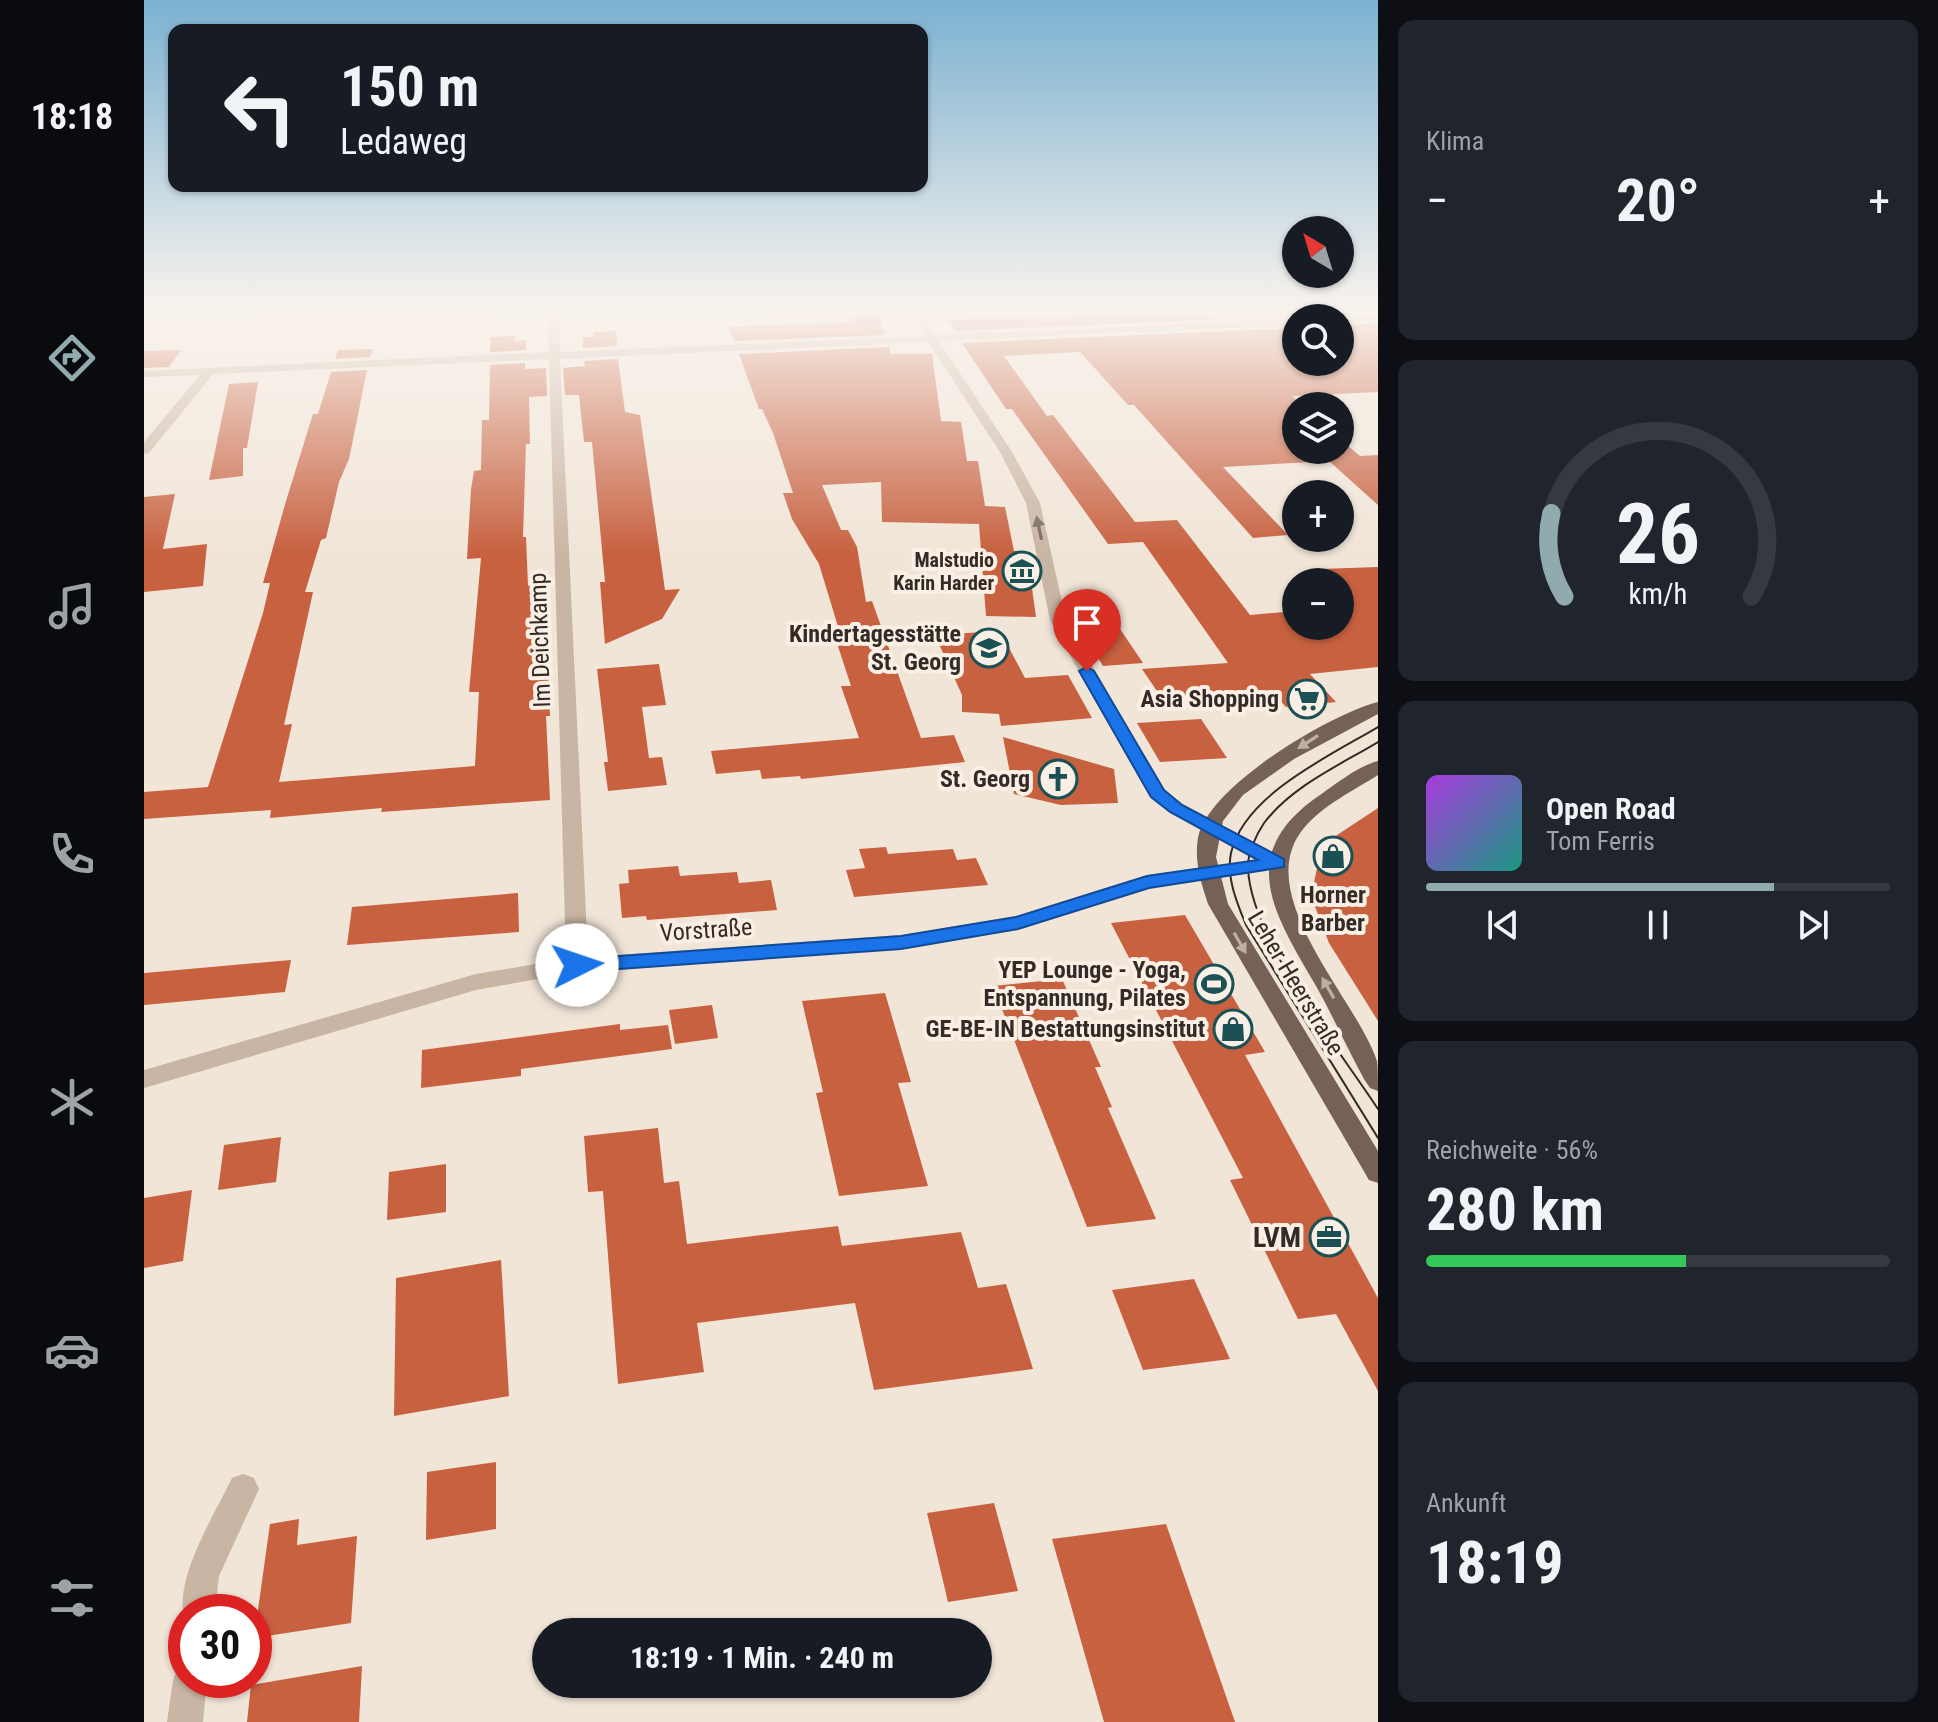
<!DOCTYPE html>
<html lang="de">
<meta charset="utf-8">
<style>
:root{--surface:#171b24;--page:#20242c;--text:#f1f3f6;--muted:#9ea1a6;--line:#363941;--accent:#91aaae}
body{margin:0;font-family:"Roboto Condensed",sans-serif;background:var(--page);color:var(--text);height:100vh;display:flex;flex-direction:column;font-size:30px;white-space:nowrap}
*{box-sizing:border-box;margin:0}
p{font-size:26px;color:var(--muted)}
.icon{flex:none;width:44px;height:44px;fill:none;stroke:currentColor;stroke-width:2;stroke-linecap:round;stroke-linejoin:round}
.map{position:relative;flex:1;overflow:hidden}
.sheet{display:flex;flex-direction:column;gap:20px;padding:20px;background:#0d0f14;width:560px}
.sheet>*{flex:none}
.top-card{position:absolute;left:24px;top:24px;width:760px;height:168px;border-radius:16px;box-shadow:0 2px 6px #0004;background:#171b24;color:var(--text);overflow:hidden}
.needle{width:52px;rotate:322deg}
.buttons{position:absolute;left:1138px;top:216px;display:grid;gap:16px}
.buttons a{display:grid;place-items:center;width:72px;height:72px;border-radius:50%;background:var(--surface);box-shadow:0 2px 6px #0004;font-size:40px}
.speed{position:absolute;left:24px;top:1594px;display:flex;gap:16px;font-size:40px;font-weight:700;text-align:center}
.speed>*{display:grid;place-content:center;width:104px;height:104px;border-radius:50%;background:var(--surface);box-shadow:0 2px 6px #0004;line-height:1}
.speed .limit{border:12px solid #d22;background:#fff;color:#111}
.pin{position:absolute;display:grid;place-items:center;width:68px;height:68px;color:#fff;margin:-82px -34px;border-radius:50% 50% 50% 0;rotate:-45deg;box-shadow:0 0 8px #0007}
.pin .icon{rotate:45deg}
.me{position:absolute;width:88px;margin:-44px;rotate:86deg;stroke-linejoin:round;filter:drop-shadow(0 0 6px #0008)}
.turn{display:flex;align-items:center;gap:28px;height:168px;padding:0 40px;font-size:36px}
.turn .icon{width:104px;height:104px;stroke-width:2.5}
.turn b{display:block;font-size:56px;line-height:68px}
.big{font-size:60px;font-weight:700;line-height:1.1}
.sheet .tile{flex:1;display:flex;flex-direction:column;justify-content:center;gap:12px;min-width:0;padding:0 28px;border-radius:16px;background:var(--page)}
.sheet .dial{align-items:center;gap:0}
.dial svg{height:208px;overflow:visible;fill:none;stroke:var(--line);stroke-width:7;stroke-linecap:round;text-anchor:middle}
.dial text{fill:var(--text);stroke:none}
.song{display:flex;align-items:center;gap:24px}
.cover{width:96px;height:96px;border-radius:12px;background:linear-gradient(135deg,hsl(280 70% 55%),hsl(170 70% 35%))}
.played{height:8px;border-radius:4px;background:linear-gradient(90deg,var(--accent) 75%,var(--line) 75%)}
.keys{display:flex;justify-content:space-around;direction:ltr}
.heat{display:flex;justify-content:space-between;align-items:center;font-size:44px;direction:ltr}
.charge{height:12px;border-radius:6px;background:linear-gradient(90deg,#34c759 56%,var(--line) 0)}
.trip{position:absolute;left:388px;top:1618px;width:460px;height:80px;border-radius:40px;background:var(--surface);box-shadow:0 2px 6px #0004;font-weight:700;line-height:80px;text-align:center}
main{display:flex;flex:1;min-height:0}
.dock{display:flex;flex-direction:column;width:144px;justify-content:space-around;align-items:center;background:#090b0e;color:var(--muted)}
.dock .icon{width:56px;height:56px}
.dock .on{color:var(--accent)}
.dock b{font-size:36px;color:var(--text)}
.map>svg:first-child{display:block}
</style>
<main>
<nav class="dock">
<b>18:18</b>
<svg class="icon on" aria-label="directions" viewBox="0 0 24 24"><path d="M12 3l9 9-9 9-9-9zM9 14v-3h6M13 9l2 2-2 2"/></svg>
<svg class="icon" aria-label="music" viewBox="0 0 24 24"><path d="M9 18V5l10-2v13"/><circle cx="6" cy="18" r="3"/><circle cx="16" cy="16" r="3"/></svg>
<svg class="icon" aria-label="phone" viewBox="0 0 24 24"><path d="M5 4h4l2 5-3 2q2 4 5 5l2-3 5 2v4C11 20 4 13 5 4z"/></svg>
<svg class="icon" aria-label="climate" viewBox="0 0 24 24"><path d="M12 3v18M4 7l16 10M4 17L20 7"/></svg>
<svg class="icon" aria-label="car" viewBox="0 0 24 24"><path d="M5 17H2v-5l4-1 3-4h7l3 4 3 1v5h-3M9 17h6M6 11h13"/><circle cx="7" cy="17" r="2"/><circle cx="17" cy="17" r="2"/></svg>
<svg class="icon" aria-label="filters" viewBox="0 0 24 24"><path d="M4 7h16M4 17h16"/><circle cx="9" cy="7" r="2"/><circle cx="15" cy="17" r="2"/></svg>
</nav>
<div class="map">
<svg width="1234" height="1722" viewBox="0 0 1234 1722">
<rect width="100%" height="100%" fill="#f1e5d8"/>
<!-- building -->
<g fill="#c76140">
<path d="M704,313H735L741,335L590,341L585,327L706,322Z"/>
<path d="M939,313H1213L1189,318L1152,316L811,331L803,320Z"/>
<path d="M1234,323V392L1148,396L1159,406H1152V450H1196V439L1216,456L1234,455V505L1185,461L1079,467L1144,535L1109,538L990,405H984L936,352L860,356L903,416L909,415L991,522L1033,520L1106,615L1152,611V626H1196V608L1207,607L1196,593V582H1187L1176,569L1234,567V667L1166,674L1192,702L1142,707L1127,690L1017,697L998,669L1084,663L999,542L964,544L868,409H862L818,343L1152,328V362H1196V326Z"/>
<path d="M472,331L473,346L439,348V337H449V332Z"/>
<path d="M372,336L371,341L382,340V350L346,352L347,337Z"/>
<path d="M745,347L747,354H788L797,421L817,422L823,461H834L841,506L861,507L870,551L883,552L892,617L842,616L835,524L738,522L737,482L678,485L697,530H704L713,547L722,602L728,601L777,738L810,735L821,762L657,779L656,776L618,779L616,770L572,774L567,751L715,738L697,686H707L690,634L696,633L675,564L648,519L639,493H649L629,433L618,409H615L595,354Z"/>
<path d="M229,349L226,357L191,359L194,350Z"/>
<path d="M37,350L25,367L0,368V351Z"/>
<path d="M474,359L481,412L496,415L521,590L536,589L518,619L461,644L456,582H461L448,442H440L435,395H421L419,368L441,366L440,361Z"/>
<path d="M381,363V369L402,368L403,396L385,397L386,444H382L379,537H382L384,586L390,585V674L404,672L406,716H402L406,800L237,812L238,808L126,818L127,810L0,819V792L64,787L119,613L126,583H119L142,501L169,414H174L187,372L223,370L205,459L195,482L182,538L177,540L161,592H169L140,725L148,724L135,782L331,766L335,692H325L337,558L323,559L327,489L330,471L337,470L338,420H345L346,365Z"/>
<path d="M114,382L103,448H99V476L65,480L85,384Z"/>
<path d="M31,494L19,549L63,544L59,586L0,592V497Z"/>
<path d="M972,623L999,663L959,666L935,626Z"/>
<path d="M856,631L881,678L924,675L948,718L857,726L855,714L818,712V695L791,635Z"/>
<path d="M515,664L522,705L498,707L505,758L518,757L523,785L464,791L460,762H464L453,669Z"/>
<path d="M1057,719L1083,758L1016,762L993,723Z"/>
<path d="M859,737L970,769L974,803L917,805L870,794Z"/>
<path d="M1234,808V1021L1185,943L1167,896L1178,845Z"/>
<path d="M742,847L744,854L809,849L813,860L832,858L844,885L710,897L702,870L721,868L715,849Z"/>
<path d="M534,866L536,876L593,872L595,883L627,880L633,910L503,920L502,916L478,918L475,884L485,883L484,870Z"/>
<path d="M374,893L375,932L203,945L208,907Z"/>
<path d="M1041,915L1121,1052L1101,1055L1234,1298V1391L1192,1314L1154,1319L1086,1180L1099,1178L967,923Z"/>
<path d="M147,960L141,992L0,1005V973Z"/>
<path d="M918,979L957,1067H951L968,1107L964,1108L1012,1219L943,1227L849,986Z"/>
<path d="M741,993L767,1082L754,1083L784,1186L695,1196L672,1093L679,1092L658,1001Z"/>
<path d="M568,1005L574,1038L531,1044L525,1010Z"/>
<path d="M476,1024V1030L524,1025L528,1049L377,1069V1076L277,1088L278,1050Z"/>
<path d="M514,1128L520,1183L535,1181L543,1244L694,1226L698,1246L817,1232L834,1288L862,1284L889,1369L730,1390L711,1303L553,1323L560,1372L474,1384L459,1191L444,1192L440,1136Z"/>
<path d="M137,1137L132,1182L74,1190L80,1145Z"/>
<path d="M302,1164V1212L243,1220L245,1172Z"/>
<path d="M48,1190L39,1261L0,1268V1198Z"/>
<path d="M357,1260L365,1396L250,1416L252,1278Z"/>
<path d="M1050,1279L1086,1359L999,1370L968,1290Z"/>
<path d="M352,1462V1529L282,1540L283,1472Z"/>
<path d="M850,1503L874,1591L804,1602L783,1513Z"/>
<path d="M155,1519L153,1545L213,1536L207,1623L110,1638L126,1524Z"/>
<path d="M1022,1524L1091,1722H960L908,1539Z"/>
<path d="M218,1666L215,1722H103L107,1685Z"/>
</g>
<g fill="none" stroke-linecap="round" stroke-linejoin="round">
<!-- minor -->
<g fill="#c9b5a4" fill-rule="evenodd">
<path d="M404,313H414L416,352L781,336L768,313H778L791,335L1152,319V325L795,341L868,452L896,503L922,620L1020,790L1039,804L1141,859L1144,863L1141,867L1005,888L874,930L757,949L433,972L332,990L0,1088V1070L332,974L422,959L405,359L69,374L5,453L0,454V442L56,375L0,377V371L405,352ZM784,342L856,452L882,503L906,620L1004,793L1025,812L1113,860L1003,875L872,916L757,935L444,957L416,359Z"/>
<path d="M1232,315V321L1196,323V318H1192Z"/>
<path d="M99,1474L110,1478L115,1489L75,1576L71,1612H42V1623C26,1584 71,1514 88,1478Z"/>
<path d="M42,1664V1680H63L59,1722H23L29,1680L34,1668Z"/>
</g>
<!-- major -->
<g fill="#766156" fill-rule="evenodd">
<path d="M1234,702V714L1150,759L1099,795L1079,821L1072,857L1084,904L1234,1151V1183L1225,1180L1064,904C1057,883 1050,861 1054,838C1063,787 1186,714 1234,702Z"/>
<path d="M1234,761V775C1209,791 1179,805 1160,828C1105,893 1212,998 1233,1061C1234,1069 1234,1082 1234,1091L1226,1088L1220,1079C1203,1048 1189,1016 1172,986C1131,915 1089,854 1176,795C1192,784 1214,766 1234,761Z"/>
</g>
<!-- tram -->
<g stroke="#342a26" stroke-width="2">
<path d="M1234,727C1187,755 1100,795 1087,853C1082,877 1093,903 1102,925L1234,1138"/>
<path d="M1234,742C1196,765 1148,786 1120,823C1112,835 1103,854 1104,869C1108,941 1194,1048 1234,1109"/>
</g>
</g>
<!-- one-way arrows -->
<defs><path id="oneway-solid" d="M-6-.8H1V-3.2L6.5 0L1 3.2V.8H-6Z" transform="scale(2)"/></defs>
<use fill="#77695f" href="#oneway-solid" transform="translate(895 528) rotate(-102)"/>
<g fill="#beafa4">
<use href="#oneway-solid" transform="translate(1164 742) rotate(147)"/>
<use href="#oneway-solid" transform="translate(1096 943) rotate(60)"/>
<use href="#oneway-solid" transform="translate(1184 988) rotate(-120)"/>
</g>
<!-- sky -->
<linearGradient id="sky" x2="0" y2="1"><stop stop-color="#7bb1d1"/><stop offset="0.56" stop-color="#f9f3ed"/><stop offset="1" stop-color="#f9f3ed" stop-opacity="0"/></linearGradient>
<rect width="1234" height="554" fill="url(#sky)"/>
<!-- route -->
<path fill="#1a73e8" stroke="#114b97" stroke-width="2" d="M943,667L950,671L1020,790L1038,805L1140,859V867L1005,888L874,929L757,949L433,972L423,965L433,959L757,936L872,917L1003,876L1114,860L1026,812L1007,797L935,671Z"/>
<!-- icons -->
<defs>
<g id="museum-ring" transform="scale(2)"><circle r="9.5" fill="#f9efe4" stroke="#1b5155" stroke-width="1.5"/><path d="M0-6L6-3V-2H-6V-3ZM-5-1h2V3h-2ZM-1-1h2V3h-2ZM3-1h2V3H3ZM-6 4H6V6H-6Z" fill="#1b5155"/></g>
<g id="school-ring" transform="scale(2)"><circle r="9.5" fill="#f9efe4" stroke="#1b5155" stroke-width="1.5"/><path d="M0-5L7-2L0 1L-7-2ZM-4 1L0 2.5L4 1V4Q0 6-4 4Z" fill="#1b5155"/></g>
<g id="supermarket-ring" transform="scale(2)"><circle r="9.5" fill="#f9efe4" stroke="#1b5155" stroke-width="1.5"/><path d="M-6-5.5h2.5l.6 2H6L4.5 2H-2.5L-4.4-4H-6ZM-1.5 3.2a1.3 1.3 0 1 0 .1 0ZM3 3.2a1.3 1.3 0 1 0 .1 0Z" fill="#1b5155"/></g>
<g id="church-ring" transform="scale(2)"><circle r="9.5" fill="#f9efe4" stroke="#1b5155" stroke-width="1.5"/><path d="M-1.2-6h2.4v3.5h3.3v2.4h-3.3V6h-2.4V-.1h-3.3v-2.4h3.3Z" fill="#1b5155"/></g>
<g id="shop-ring" transform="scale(2)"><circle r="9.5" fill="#f9efe4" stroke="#1b5155" stroke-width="1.5"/><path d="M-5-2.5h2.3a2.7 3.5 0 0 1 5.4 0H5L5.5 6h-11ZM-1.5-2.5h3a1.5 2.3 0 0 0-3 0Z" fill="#1b5155"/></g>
<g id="stadium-ring" transform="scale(2)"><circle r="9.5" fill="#f9efe4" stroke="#1b5155" stroke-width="1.5"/><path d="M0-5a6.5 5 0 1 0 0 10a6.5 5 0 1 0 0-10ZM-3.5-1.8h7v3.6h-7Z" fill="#1b5155"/></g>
<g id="office-ring" transform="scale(2)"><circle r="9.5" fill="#f9efe4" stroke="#1b5155" stroke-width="1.5"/><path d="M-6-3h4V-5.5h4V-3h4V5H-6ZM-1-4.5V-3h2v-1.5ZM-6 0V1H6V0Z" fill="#1b5155"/></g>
</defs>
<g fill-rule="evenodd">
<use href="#museum-ring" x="878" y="571"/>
<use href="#school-ring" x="845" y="648"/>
<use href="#supermarket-ring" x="1163" y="699"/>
<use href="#church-ring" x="914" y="779"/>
<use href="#shop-ring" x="1189" y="856"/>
<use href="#stadium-ring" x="1070" y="984"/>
<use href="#shop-ring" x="1089" y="1029"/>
<use href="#office-ring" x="1185" y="1237"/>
</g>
<g text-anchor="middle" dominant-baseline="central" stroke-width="8" stroke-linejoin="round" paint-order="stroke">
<!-- far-poi labels -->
<g font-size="20" font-weight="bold" fill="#342a26" stroke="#f9efe4" text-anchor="end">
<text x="850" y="560">Malstudio<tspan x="850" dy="23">Karin Harder</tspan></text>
</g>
<!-- poi labels -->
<g font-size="24" font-weight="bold" fill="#342a26" stroke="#f9efe4" text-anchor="end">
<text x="817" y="634">Kindertagesstätte<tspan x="817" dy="28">St. Georg</tspan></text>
<text x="1135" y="699">Asia Shopping</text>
<text x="886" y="779">St. Georg</text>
<text x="1189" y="895" text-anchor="middle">Horner<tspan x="1189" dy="28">Barber</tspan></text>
<text x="1042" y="970">YEP Lounge - Yoga,<tspan x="1042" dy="28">Entspannung, Pilates</tspan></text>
<text x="1061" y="1029">GE-BE-IN Bestattungsinstitut</text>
</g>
<!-- street labels -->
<g font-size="24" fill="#342a26" stroke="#f9efe4">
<text transform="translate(396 640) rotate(-92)">Im Deichkamp</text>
<text transform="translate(562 930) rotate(-4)">Vorstraße</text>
<text transform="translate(1152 983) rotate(59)">Leher Heerstraße</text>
</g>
<!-- near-poi labels -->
<g font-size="28" font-weight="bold" fill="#342a26" stroke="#f9efe4" text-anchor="end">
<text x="1157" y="1237">LVM</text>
</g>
</g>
</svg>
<div class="buttons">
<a><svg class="needle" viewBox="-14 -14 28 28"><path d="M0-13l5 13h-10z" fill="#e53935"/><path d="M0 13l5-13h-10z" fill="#9ea1a6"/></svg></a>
<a><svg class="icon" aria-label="search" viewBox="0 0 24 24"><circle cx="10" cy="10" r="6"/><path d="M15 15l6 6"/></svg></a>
<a><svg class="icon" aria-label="layers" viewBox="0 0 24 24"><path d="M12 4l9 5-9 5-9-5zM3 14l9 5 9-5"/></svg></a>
<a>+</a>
<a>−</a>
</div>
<div class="speed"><div class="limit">30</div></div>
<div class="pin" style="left:943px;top:671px;background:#d93025"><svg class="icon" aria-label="arrive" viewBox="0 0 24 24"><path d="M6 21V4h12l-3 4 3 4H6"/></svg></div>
<svg class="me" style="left:433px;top:965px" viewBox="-20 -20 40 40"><circle r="19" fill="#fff"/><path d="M0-13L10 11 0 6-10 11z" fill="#1a73e8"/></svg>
<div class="trip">18:19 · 1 Min. · 240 m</div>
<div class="top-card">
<div class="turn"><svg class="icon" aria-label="left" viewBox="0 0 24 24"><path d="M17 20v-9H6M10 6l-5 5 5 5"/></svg><div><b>150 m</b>Ledaweg</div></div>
</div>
</div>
<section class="sheet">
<div class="tile"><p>Klima</p>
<div class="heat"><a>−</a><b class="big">20°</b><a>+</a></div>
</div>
<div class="tile dial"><svg viewBox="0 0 100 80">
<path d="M14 69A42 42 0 1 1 86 69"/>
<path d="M14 69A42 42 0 0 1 9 37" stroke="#91aaae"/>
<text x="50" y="56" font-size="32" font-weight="700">26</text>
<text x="50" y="72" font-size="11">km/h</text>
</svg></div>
<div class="tile">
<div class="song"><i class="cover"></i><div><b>Open Road</b><p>Tom Ferris</p></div></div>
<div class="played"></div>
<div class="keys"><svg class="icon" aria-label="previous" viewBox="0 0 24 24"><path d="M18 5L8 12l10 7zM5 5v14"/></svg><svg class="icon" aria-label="pause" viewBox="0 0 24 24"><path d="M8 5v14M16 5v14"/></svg><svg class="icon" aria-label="next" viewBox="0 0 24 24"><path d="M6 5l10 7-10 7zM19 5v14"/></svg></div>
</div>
<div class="tile"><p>Reichweite · 56%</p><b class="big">280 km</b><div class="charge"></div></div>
<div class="tile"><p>Ankunft</p><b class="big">18:19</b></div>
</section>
</main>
